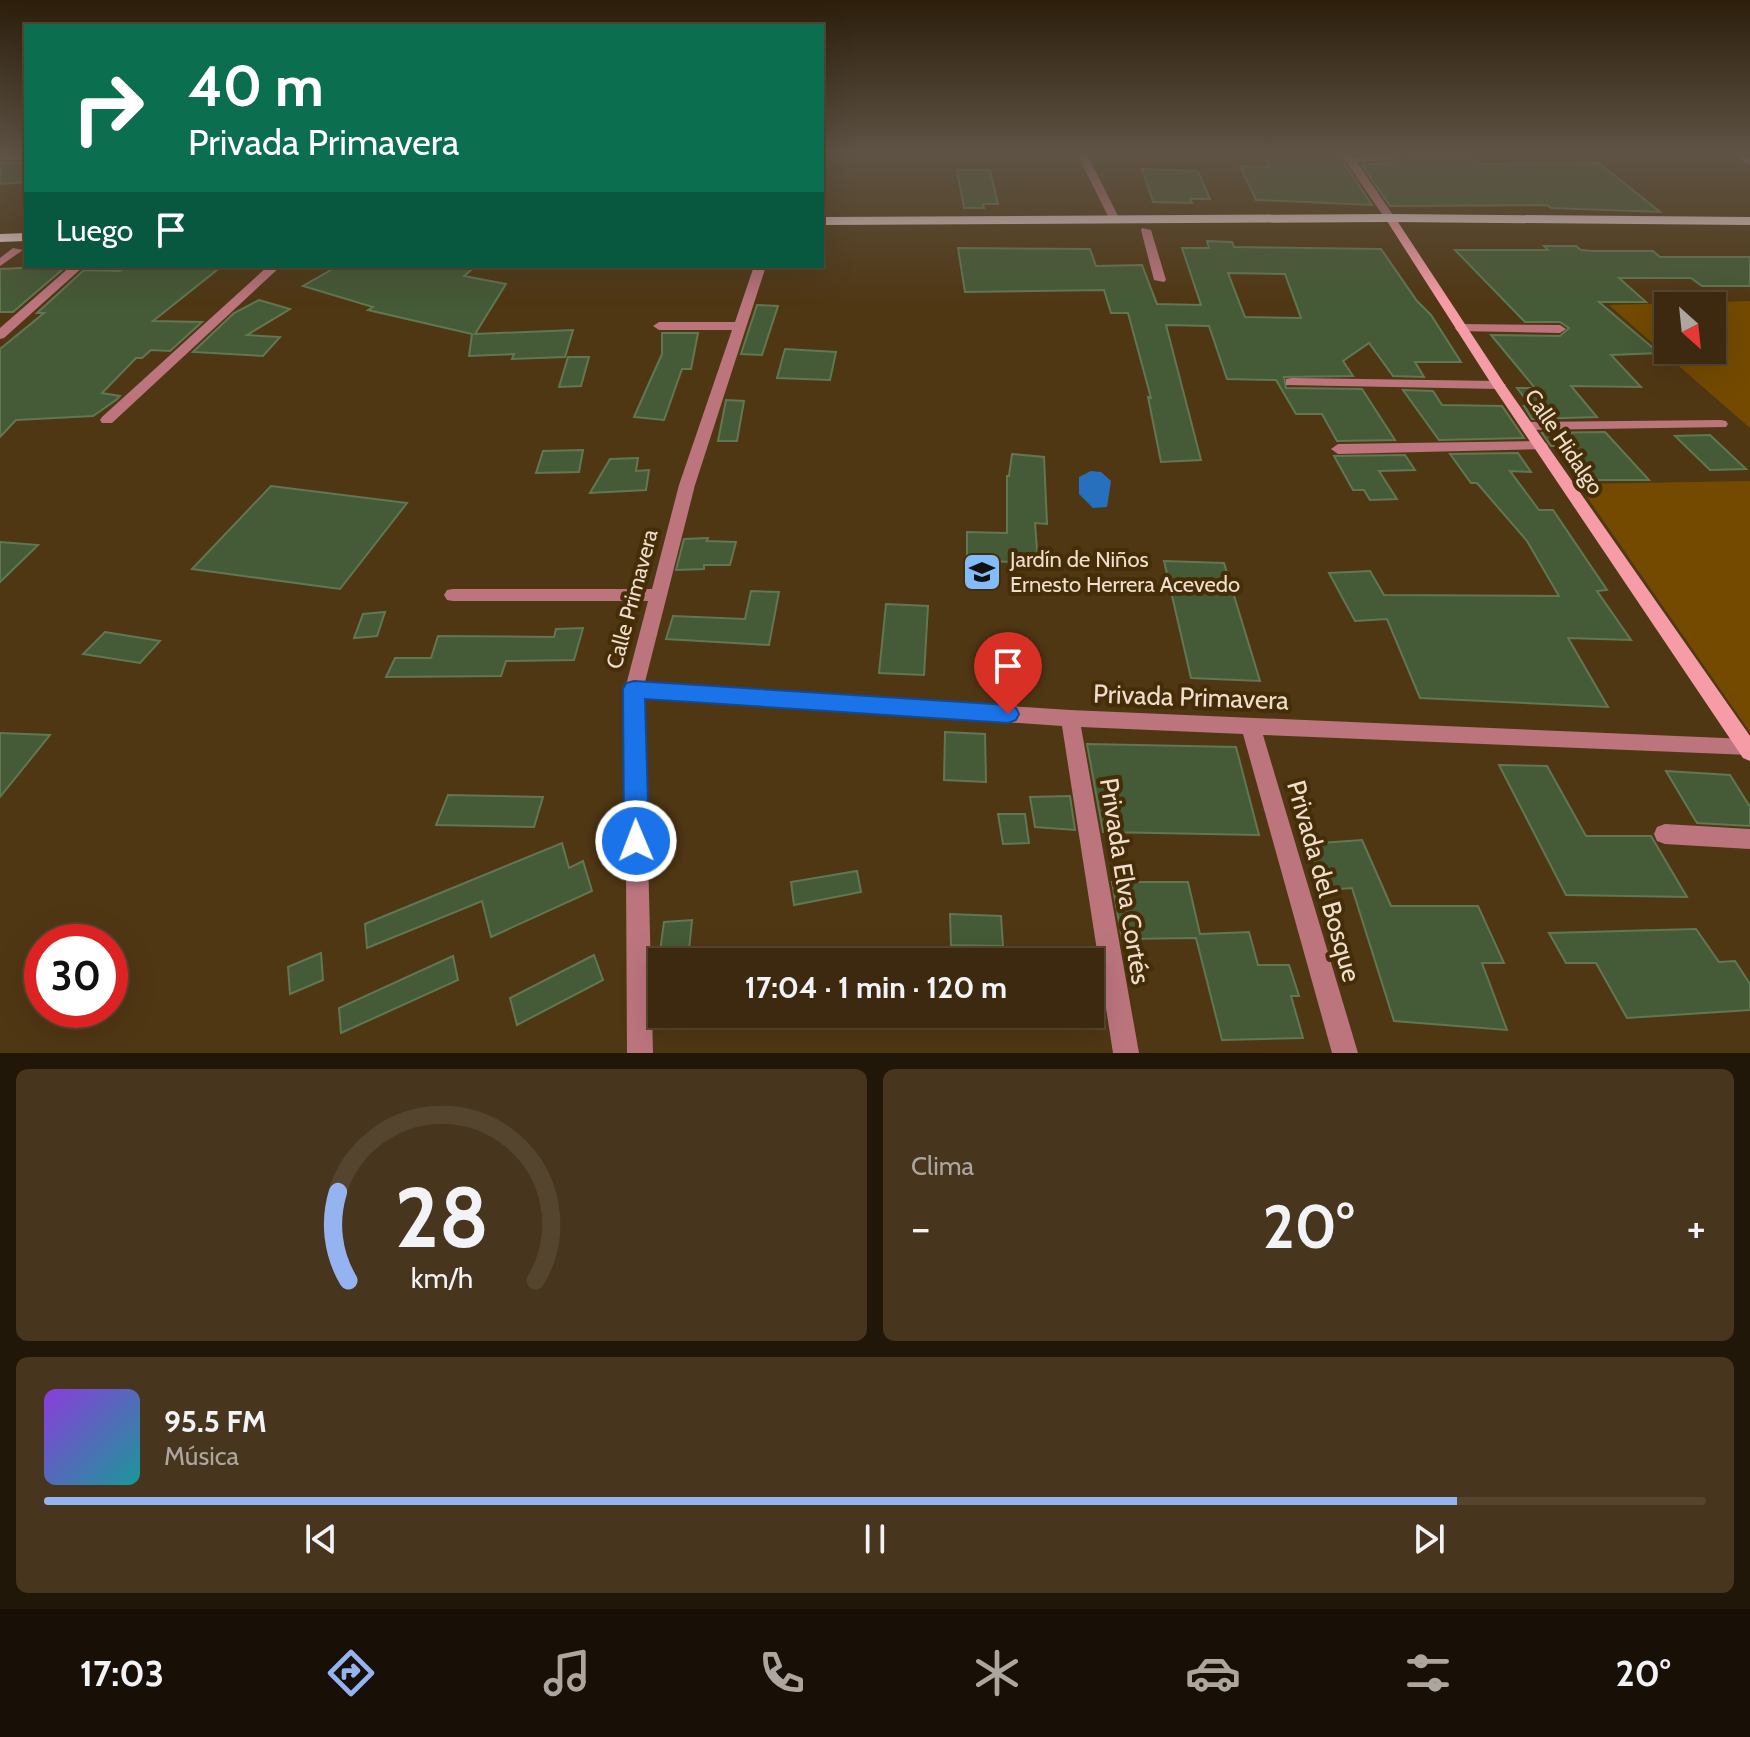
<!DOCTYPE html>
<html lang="es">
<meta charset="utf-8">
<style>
:root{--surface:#3c290f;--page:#47351d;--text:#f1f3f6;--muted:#aca69e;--line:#55452f;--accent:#95b2f1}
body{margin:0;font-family:Cabin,sans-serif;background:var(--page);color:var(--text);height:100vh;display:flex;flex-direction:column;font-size:30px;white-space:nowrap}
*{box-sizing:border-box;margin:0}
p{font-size:26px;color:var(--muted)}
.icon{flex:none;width:44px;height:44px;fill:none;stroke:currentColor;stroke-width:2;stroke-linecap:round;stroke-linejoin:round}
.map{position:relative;height:1053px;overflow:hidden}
.details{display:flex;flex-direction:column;gap:16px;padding:16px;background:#211708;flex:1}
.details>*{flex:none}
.banner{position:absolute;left:24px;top:24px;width:800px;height:244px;border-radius:0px;box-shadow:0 8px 32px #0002,0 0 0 2px var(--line);background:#0b6e4f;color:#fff;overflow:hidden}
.needle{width:52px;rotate:153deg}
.controls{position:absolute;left:1654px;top:292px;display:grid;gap:16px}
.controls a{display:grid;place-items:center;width:72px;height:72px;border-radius:0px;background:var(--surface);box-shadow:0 8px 32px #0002,0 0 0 2px var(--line);font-size:40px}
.speed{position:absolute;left:24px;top:924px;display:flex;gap:16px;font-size:40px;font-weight:700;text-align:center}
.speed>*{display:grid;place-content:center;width:104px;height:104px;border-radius:50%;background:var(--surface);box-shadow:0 8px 32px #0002,0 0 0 2px var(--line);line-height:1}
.speed .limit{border:12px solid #d22;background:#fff;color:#111}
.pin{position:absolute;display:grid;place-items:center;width:68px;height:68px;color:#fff;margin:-82px -34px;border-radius:50% 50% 50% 0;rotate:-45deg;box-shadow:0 0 8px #0007}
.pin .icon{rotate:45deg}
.me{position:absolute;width:88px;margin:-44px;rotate:359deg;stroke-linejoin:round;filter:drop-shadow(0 0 6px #0008)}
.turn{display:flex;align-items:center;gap:28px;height:168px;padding:0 32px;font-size:36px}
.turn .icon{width:104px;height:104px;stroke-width:2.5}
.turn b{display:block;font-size:56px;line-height:68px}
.then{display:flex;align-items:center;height:76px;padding:0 32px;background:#0003;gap:16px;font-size:30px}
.big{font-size:60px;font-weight:700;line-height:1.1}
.details .widget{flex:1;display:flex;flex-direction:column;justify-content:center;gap:12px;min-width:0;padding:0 28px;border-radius:12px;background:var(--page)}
.details .dial{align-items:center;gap:0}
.dial svg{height:208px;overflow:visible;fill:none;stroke:var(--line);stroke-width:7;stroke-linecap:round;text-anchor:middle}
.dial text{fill:var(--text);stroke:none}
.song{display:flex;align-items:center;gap:24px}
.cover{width:96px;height:96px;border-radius:12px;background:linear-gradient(135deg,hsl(270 70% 55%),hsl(180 70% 35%))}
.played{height:8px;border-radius:4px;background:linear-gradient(90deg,var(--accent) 85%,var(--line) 85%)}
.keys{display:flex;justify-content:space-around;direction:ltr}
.heat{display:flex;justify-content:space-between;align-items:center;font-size:44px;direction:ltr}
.details .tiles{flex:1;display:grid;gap:16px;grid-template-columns:1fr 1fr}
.widget:last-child{grid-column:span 2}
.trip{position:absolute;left:648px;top:948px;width:456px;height:80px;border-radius:0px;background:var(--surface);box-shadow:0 8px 32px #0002,0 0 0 2px var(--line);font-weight:700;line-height:80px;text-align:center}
.tabs{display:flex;height:128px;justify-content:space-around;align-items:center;background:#181006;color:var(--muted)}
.tabs .icon{width:56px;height:56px}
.tabs .selected{color:var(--accent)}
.tabs b{font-size:36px;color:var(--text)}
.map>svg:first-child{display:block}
</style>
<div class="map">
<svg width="1750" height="1053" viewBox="0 0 1750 1053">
<rect width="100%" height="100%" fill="#503714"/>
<!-- green -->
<g fill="#744a00" fill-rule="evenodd">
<path d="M1750,301V428L1609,305ZM1712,306V350H1668V306Z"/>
<path d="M1750,481V732L1578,484Z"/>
</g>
<!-- water -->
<path fill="#2770bd" d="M1091,471L1101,472L1111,481L1107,507L1093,508L1079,494V477Z"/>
<!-- building -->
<g fill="#455a36" stroke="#617752" stroke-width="2" fill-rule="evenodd">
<path d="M1262,154H1338L1372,205L1256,200L1240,166L1269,167Z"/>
<path d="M1396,154L1418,159L1474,158L1480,164L1599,163L1660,212L1551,208L1547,205L1390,206L1362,165L1392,163L1396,161Z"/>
<path d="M0,163H26V182L0,184Z"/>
<path d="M1142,169L1198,171L1210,199H1190L1192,203L1153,202Z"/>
<path d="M957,170H990L998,204H983L984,208H964Z"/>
<path d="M1207,241L1232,242L1234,247L1381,249L1417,301L1431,315L1461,362H1415L1424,377L1393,376L1369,343L1343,361L1353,376L1284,377L1286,388L1362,389L1395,440L1337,441L1322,414H1296L1276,380L1227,379L1209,326L1166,325L1201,460L1161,462L1148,397L1151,398L1128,313H1111L1104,290L965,292L958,248L1090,249L1096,266L1142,265L1157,304L1201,305L1182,248H1209ZM1228,273L1285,274L1301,318L1245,317Z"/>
<path d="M1544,246H1576L1581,250L1593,251H1653L1660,257H1750V286H1702L1691,278H1619L1646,302H1599L1659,353L1611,355L1641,387L1571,386L1597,417L1532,419L1524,406H1531L1517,388H1535L1491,335L1560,336L1569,328L1560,322H1525L1455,250H1548Z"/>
<path d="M62,266L58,269H63L13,312H0V269Z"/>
<path d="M127,266H222L153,321L202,322L170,351L151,350L142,358H136L102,393L120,396L116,400L93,416L16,420L0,437V349L44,313H37L84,270L120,271Z"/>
<path d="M338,266H476L464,276L506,284L475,334L573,330L565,357L512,359L514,354L469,356L472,334L368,310L373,307L303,286Z"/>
<path d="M259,300L290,309L247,335L280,337L263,356L193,352L234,313Z"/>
<path d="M757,305L778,306L762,355L741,354Z"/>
<path d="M662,333H698L691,369H682L664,420L634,417L662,354Z"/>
<path d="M785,349L836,352L830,380L777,378Z"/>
<path d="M568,357H589L581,386L559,387Z"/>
<path d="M1403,390L1433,391L1442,405L1502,406L1524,438L1439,440Z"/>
<path d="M726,400L744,401L737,441H718Z"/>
<path d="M1605,432L1649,480H1598L1569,446H1551L1542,433Z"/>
<path d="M1710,435L1746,469L1710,470L1675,436Z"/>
<path d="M583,450L579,472L536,473L543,451Z"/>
<path d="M1518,453L1531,472L1510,471L1539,510H1553L1607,590L1597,591L1631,640L1568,638L1608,707L1420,698L1387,619L1355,621L1329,573L1370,571L1384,595L1559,596L1527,541L1477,483H1471L1450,454Z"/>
<path d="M1012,454L1044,457L1047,524L1035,523L1038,563L967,560V532L1007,533V476H1009Z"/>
<path d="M1405,455L1415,470L1379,471L1397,499L1370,500L1364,490H1353L1334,456Z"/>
<path d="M638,458L636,471L649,470L646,490L590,493L610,459Z"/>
<path d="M271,486L407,503L340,589L192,569Z"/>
<path d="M708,538L707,541L736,542L730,565H704V569L676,570L684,539Z"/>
<path d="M0,542L38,545L0,582Z"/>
<path d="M1164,561L1224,563L1260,681L1191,678Z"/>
<path d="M751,591L779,592L769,645L666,639L673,616L745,619Z"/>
<path d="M886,604L928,606L924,675L879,673Z"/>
<path d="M385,612L377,636L354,638L363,614Z"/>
<path d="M583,628L574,660L506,661L501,676L386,677L395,658H431L438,636L554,637L556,629Z"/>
<path d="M105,632L160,641L140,663L83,654Z"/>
<path d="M945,732L985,734L986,782L944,780Z"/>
<path d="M0,733L50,735L0,797Z"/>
<path d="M1087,744L1236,747L1259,835L1103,832Z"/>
<path d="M1499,765L1547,766L1586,836H1651L1687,897L1566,895Z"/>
<path d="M1666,771L1730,775L1750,807V826L1697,823Z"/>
<path d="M448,795L543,797L534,827L436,825Z"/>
<path d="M1070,796L1075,830L1035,827L1030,797Z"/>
<path d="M998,814H1025L1029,843L1003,844Z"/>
<path d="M1362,840L1391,906H1478L1504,963H1482L1507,1030L1394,1021L1352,888L1325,890L1307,844Z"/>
<path d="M562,843L569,868L583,861L592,891L491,937L482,901L367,948L365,924Z"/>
<path d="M857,871L861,892L794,905L791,882Z"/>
<path d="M1112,882H1188L1200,934L1249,932L1258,965H1289L1299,996H1291L1303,1038L1222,1040L1196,938L1122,939Z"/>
<path d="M950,914L1001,916L1003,946L951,945Z"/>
<path d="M692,920L689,950L660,951L664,922Z"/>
<path d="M1696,929L1719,962L1735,961L1750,984V1010L1627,1018L1596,963H1566L1549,933Z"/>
<path d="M321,953L323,980L290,994L288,967Z"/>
<path d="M594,955L603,980L517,1025L510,998Z"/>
<path d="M453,956L458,980L341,1033L339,1008Z"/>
</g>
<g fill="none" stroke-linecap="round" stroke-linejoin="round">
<!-- street -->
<g fill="#bc757d" fill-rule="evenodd">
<rect x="0" y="154" width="26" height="6"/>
<path d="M1077,154H1087L1120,220L1119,222L1110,220Z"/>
<path d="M1341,154H1351L1353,157L1394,155V159L1391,160L1357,162L1395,218L1394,220H1386Z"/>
<path d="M1732,154H1743L1750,158V165Z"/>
<path d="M1142,228L1151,230L1166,280L1164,282L1154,280L1141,230Z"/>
<path d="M13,248L23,250L0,266V258Z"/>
<path d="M71,266H84L4,338L0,339V328Z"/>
<path d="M268,266H281L112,423H102L100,420L102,417Z"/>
<path d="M754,266H766L695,485L645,682L1070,710L1747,739L1750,741V755L1263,735L1358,1053H1332L1243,734L1081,727L1139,1053H1113L1062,726L644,697L653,1053H627L625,689L648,601H453L447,600L444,595L447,590L453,589H652L679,485L732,330H659L653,326L659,322H735Z"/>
<path d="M1461,324L1560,325L1566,329L1560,333L1457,331L1455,328Z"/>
<path d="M1291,378L1499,381L1506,385L1499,389L1286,385V379Z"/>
<path d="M1721,420L1726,421L1728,424L1726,427L1527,430L1520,426L1527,422Z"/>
<path d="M1541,441L1546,443L1548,446L1546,449L1338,454L1331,449L1338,444Z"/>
<path d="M1665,824L1750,829V849L1665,844L1657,841L1654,834L1657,827Z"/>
</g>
<!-- secondary -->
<path fill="#f69ca6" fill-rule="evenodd" d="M1386,216H1394L1505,385L1750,736V761L1743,758L1492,385L1385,218Z"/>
<!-- primary -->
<g fill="#f1d3d5" fill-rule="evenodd">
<path d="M1390,214L1750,217V225L1390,222L822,225V217Z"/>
<path d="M26,233V241L0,242V234Z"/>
</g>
</g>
<!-- sky -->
<linearGradient id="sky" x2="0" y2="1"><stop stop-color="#2c1e0b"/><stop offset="0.51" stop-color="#5e5345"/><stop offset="1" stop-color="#5e5345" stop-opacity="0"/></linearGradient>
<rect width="1750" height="301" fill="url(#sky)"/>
<!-- route -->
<path fill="#1a73e8" stroke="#114b97" stroke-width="2" d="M634,681L1008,705L1016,708L1019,714L1016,720L1008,723L645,699L649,841L645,849L636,852L628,849L624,841L623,689L626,683Z"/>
<!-- icons -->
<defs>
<g id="school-square" transform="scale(2)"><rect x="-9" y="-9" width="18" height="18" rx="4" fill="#84bbfb" stroke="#452d07"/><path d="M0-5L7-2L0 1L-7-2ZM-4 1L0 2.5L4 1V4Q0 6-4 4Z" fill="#111"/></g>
</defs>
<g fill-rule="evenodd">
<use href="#school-square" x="982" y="572"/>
</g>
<g text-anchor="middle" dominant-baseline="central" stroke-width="8" stroke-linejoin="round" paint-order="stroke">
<!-- street labels -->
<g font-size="22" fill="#eedecb" stroke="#452d07">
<text transform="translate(1564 442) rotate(56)">Calle Hidalgo</text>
<text transform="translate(632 599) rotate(-75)">Calle Primavera</text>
</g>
<!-- poi labels -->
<g font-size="22" fill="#eedecb" stroke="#452d07" text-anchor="start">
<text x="1010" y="559">Jardín de Niños<tspan x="1010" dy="25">Ernesto Herrera Acevedo</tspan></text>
</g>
<!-- near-street labels -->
<g font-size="26" fill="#eedecb" stroke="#452d07">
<text transform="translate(1191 697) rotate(2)">Privada Primavera</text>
<text transform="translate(1125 881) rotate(81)">Privada Elva Cortés</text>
<text transform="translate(1324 881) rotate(74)">Privada del Bosque</text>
</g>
</g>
</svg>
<div class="controls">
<a><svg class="needle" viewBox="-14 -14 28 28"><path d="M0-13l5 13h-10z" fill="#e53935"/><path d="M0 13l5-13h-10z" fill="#aca69e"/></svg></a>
</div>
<div class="speed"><div class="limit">30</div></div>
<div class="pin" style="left:1008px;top:714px;background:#d93025"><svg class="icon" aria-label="arrive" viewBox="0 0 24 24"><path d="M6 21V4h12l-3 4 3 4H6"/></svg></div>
<svg class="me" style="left:636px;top:841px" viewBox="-20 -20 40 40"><circle r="17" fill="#1a73e8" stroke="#fff" stroke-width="3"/><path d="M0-11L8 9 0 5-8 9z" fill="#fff"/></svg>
<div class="trip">17:04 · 1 min · 120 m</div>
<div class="banner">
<div class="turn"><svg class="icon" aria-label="right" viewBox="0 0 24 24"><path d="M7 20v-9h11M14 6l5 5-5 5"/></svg><div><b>40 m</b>Privada Primavera</div></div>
<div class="then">Luego<svg class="icon" aria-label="arrive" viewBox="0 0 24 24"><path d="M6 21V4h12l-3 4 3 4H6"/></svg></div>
</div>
</div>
<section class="details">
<div class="tiles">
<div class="widget dial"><svg viewBox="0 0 100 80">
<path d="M14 69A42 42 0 1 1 86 69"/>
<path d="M14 69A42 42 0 0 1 10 35" stroke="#95b2f1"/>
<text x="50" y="56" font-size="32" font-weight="700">28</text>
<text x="50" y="72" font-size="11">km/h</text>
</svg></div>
<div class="widget"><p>Clima</p>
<div class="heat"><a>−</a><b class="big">20°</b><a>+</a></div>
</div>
<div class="widget">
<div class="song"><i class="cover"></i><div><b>95.5 FM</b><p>Música</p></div></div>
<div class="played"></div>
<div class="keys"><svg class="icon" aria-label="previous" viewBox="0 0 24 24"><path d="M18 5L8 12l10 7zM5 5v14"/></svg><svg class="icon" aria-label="pause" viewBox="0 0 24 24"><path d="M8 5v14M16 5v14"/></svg><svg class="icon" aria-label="next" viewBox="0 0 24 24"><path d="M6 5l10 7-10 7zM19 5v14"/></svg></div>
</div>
</div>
</section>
<nav class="tabs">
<b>17:03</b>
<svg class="icon selected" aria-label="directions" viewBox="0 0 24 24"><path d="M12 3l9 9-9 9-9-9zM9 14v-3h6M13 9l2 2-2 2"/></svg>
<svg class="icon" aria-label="music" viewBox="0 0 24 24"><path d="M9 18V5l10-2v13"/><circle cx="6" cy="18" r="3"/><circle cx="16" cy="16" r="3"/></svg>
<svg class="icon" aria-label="phone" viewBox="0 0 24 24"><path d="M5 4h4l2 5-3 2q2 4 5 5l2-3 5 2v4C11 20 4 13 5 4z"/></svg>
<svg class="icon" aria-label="climate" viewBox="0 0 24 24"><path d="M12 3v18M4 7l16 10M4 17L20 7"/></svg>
<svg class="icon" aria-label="car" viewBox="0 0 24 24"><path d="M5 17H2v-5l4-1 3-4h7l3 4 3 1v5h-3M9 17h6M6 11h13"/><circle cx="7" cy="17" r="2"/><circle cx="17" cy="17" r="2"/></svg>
<svg class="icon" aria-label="filters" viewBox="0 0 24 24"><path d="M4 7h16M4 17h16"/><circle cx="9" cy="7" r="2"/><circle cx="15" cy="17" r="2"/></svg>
<b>20°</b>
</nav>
